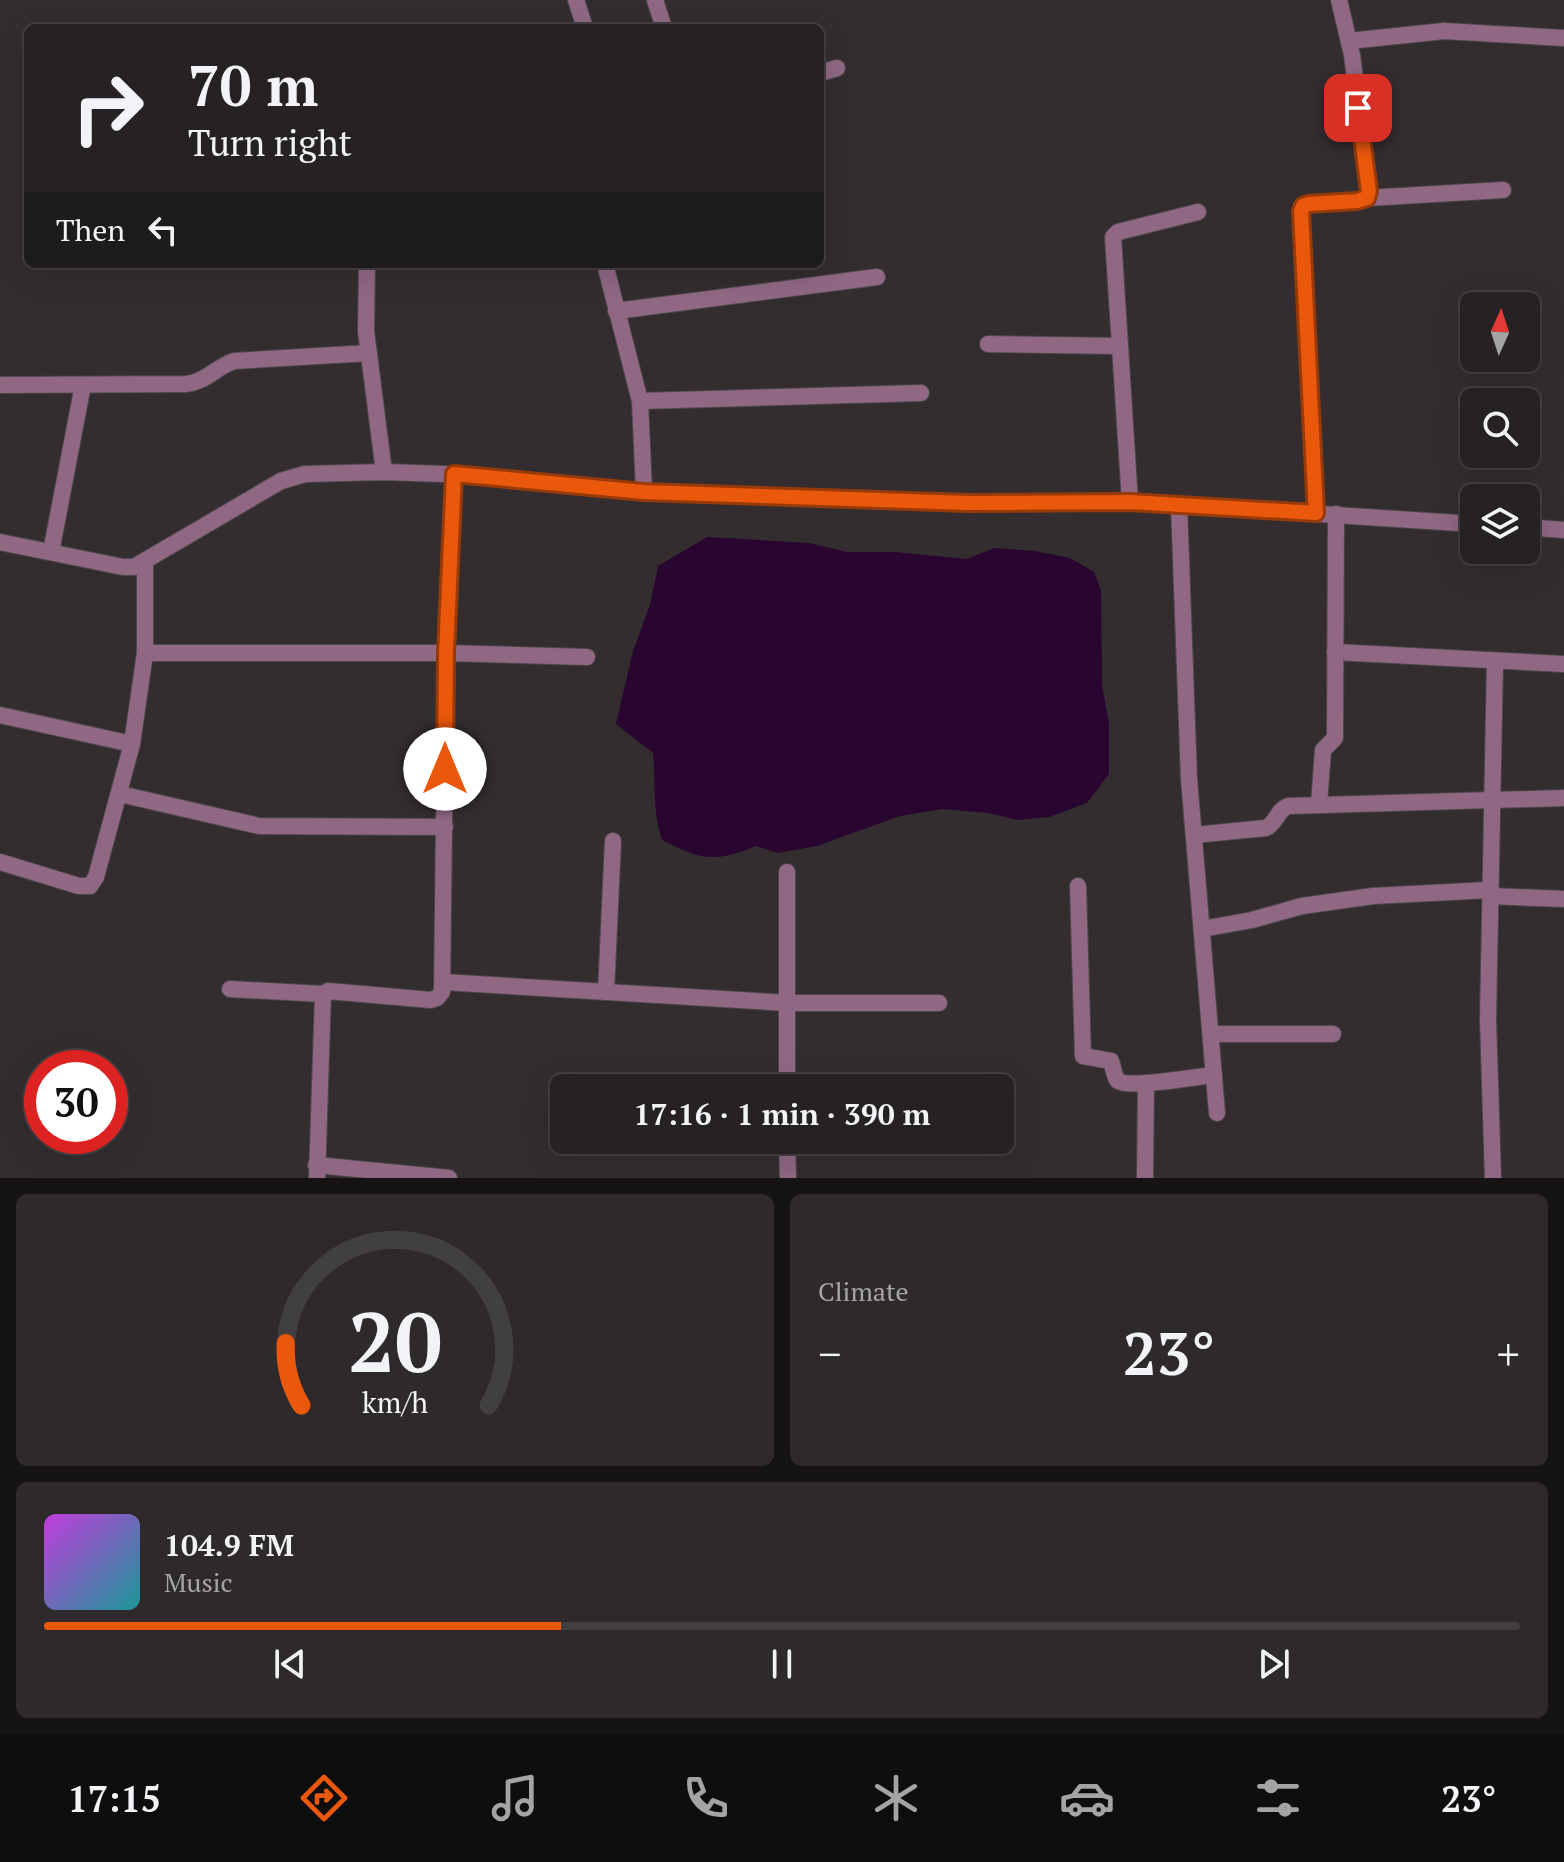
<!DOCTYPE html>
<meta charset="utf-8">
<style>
:root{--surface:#262223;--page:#2e2a2b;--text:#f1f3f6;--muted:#a4a4a6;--line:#423f41;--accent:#ea580c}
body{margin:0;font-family:"PT Serif",serif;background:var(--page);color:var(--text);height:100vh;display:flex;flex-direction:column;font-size:30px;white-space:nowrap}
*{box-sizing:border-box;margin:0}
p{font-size:26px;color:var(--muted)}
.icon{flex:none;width:44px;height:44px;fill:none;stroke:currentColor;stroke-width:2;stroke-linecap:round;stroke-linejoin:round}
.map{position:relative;height:1178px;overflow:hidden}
.panel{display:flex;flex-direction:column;gap:16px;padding:16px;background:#151313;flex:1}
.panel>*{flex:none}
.hud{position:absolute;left:24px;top:24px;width:800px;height:244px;border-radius:12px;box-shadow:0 8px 32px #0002,0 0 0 2px var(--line);background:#262223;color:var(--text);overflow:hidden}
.needle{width:52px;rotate:3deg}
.buttons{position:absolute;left:1460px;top:292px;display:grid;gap:16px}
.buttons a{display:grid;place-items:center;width:80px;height:80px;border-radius:12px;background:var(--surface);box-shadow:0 8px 32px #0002,0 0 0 2px var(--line);font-size:40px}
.speed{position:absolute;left:24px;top:1050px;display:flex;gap:16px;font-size:40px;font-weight:700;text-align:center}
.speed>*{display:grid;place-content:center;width:104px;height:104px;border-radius:50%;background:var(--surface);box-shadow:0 8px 32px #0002,0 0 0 2px var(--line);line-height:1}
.speed .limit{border:12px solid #d22;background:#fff;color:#111}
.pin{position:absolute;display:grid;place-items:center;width:68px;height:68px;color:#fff;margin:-34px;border-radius:16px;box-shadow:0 4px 12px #0006}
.me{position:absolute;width:88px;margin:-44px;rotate:0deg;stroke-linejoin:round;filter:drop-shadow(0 0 6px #0008)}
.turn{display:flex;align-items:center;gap:28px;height:168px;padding:0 32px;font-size:36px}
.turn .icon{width:104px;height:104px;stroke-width:2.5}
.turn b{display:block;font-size:56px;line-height:68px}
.then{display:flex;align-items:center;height:76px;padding:0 32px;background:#0003;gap:16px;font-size:30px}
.big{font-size:60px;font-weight:700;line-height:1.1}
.panel .card{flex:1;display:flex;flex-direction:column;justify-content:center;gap:12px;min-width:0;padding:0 28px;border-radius:12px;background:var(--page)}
.panel .dial{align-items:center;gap:0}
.dial svg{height:208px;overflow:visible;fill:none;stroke:var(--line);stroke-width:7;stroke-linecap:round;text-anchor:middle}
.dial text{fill:var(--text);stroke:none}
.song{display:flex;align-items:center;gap:24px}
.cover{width:96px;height:96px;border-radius:12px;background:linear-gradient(135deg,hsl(290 70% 55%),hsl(180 70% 35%))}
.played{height:8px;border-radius:4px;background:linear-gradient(90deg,var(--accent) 35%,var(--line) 35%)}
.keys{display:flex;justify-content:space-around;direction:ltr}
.heat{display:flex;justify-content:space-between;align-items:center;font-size:44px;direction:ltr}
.panel .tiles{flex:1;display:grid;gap:16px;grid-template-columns:1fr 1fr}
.card:last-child{grid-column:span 2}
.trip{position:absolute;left:550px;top:1074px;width:464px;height:80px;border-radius:12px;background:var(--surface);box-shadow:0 8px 32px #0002,0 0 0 2px var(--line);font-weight:700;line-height:80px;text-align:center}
.tabs{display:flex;height:128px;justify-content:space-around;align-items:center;background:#0f0e0e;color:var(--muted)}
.tabs .icon{width:56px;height:56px}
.tabs .selected{color:var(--accent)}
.tabs b{font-size:36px;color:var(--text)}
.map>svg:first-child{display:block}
</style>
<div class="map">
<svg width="1564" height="1178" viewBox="0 0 1564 1178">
<rect width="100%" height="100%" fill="#332d2f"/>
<!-- water -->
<path fill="#280630" d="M707,537L809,543L847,552H894L967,559L994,548L1035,551L1070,558L1094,572L1101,590L1102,684L1109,724V774L1087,803L1049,817L1018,820L988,813L942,809L900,816L817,846L778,853L756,846C714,863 701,860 662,840C652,810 656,784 653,753L616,724L633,651L650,605L658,566Z"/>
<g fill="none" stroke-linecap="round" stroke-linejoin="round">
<!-- street casing -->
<g stroke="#4e484a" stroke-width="18">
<g id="street">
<path d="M576,0L585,28"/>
<path d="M655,0L664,28"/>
<path d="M1349,41L1444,31L1564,38"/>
<path d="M820,73L837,68"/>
<path d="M1367,198L1503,190"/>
<path d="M367,264L366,331L384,472"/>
<path d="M605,264L640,401L644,492"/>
<path d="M616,311L877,277"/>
<path d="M988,344L1120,346"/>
<path d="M0,385L186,384C206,382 216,367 234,361L369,353"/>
<path d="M640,401L921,393"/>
<path d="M1130,502L1113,237L1118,232L1198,212"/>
<path d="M1179,505L1189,779L1217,1113"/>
<path d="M1316,513L1301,211L1303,206L1308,204L1357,201L1367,198L1369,191L1352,55L1339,0"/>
<path d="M1526,527L1564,530"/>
<path d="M0,542L123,567H134L281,481L305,474L384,472L474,475L644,492L968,503H1150L1474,524"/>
<path d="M51,552L83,385"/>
<path d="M1335,652L1564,664"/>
<path d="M145,653H446L587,657"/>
<path d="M0,715L132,744"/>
<path d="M120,794L259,826L445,827"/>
<path d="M1319,804L1323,750L1335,738L1336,514"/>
<path d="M1194,835L1266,828C1276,824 1277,810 1288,806L1564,798"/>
<path d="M0,862L79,886H90L96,877L132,744L145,653V561"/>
<path d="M1078,886L1083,1056L1111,1061C1113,1066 1114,1075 1117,1080C1124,1090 1199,1076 1214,1075"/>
<path d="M1490,896L1564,899"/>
<path d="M1202,929L1252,920L1302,906L1373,896L1489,890"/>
<path d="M443,982L788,1003H939"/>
<path d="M230,989L323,994"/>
<path d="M606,992L613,841"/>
<path d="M1211,1034H1333"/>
<path d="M787,1088V872"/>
<path d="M787,1140L788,1178"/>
<path d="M316,1165L449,1178"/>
<path d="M1145,1177L1146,1083"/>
<path d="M317,1178L323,994L328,991L431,1000L437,998L442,992L446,653L454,474"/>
<path d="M1493,1178L1488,1019L1495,661"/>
</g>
</g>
<!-- street -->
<use href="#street" stroke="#906884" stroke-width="16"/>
</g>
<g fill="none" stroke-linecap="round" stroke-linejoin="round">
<!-- route casing -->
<g stroke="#983908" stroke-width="20">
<path id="route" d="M445,769L446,653L454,474L644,492L968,503L1130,502L1316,513L1301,211L1303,206L1308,204L1357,201L1367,198L1369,191L1358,108"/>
</g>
<!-- route -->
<use href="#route" stroke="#ea580c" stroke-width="14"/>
</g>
</svg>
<div class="buttons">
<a><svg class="needle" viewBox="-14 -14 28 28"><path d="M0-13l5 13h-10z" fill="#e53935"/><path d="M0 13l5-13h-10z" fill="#a4a4a6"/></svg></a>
<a><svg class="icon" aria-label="search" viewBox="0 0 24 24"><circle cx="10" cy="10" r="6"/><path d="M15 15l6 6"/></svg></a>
<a><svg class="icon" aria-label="layers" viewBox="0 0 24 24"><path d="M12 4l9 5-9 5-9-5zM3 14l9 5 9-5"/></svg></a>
</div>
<div class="speed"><div class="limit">30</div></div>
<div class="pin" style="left:1358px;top:108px;background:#d93025"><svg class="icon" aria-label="arrive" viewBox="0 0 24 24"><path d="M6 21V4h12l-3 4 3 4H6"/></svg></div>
<svg class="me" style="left:445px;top:769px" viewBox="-20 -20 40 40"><circle r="19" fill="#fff"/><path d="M0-13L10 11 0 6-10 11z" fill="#ea580c"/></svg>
<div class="trip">17:16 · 1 min · 390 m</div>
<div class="hud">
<div class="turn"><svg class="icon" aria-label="right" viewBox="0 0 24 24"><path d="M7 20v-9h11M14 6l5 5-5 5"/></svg><div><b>70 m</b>Turn right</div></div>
<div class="then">Then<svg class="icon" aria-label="left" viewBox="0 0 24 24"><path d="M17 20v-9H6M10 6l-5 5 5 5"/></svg></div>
</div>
</div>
<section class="panel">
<div class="tiles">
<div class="card dial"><svg viewBox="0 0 100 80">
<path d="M14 69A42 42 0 1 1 86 69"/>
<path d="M14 69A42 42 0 0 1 8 45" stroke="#ea580c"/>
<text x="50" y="56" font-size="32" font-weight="700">20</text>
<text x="50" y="72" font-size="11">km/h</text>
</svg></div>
<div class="card"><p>Climate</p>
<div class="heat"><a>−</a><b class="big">23°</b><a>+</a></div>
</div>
<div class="card">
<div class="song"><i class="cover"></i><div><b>104.9 FM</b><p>Music</p></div></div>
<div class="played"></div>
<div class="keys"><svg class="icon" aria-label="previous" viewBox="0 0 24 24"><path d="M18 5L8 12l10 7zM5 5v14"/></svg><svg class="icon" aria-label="pause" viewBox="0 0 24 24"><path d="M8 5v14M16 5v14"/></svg><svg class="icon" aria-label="next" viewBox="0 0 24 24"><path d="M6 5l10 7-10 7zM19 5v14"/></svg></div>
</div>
</div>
</section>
<nav class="tabs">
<b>17:15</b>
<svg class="icon selected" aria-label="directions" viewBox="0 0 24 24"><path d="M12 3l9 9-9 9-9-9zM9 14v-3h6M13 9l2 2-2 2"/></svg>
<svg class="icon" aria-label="music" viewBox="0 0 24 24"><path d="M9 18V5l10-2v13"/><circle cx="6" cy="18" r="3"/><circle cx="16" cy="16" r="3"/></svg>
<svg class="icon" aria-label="phone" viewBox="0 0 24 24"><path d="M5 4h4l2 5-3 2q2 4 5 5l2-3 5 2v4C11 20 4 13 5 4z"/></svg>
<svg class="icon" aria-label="climate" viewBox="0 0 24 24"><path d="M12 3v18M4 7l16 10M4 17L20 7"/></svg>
<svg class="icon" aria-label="car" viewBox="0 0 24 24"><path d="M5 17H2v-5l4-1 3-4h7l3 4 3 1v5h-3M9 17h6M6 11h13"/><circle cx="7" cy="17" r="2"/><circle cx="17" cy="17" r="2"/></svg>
<svg class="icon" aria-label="filters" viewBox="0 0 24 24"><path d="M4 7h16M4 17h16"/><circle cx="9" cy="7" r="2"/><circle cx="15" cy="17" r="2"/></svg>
<b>23°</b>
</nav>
